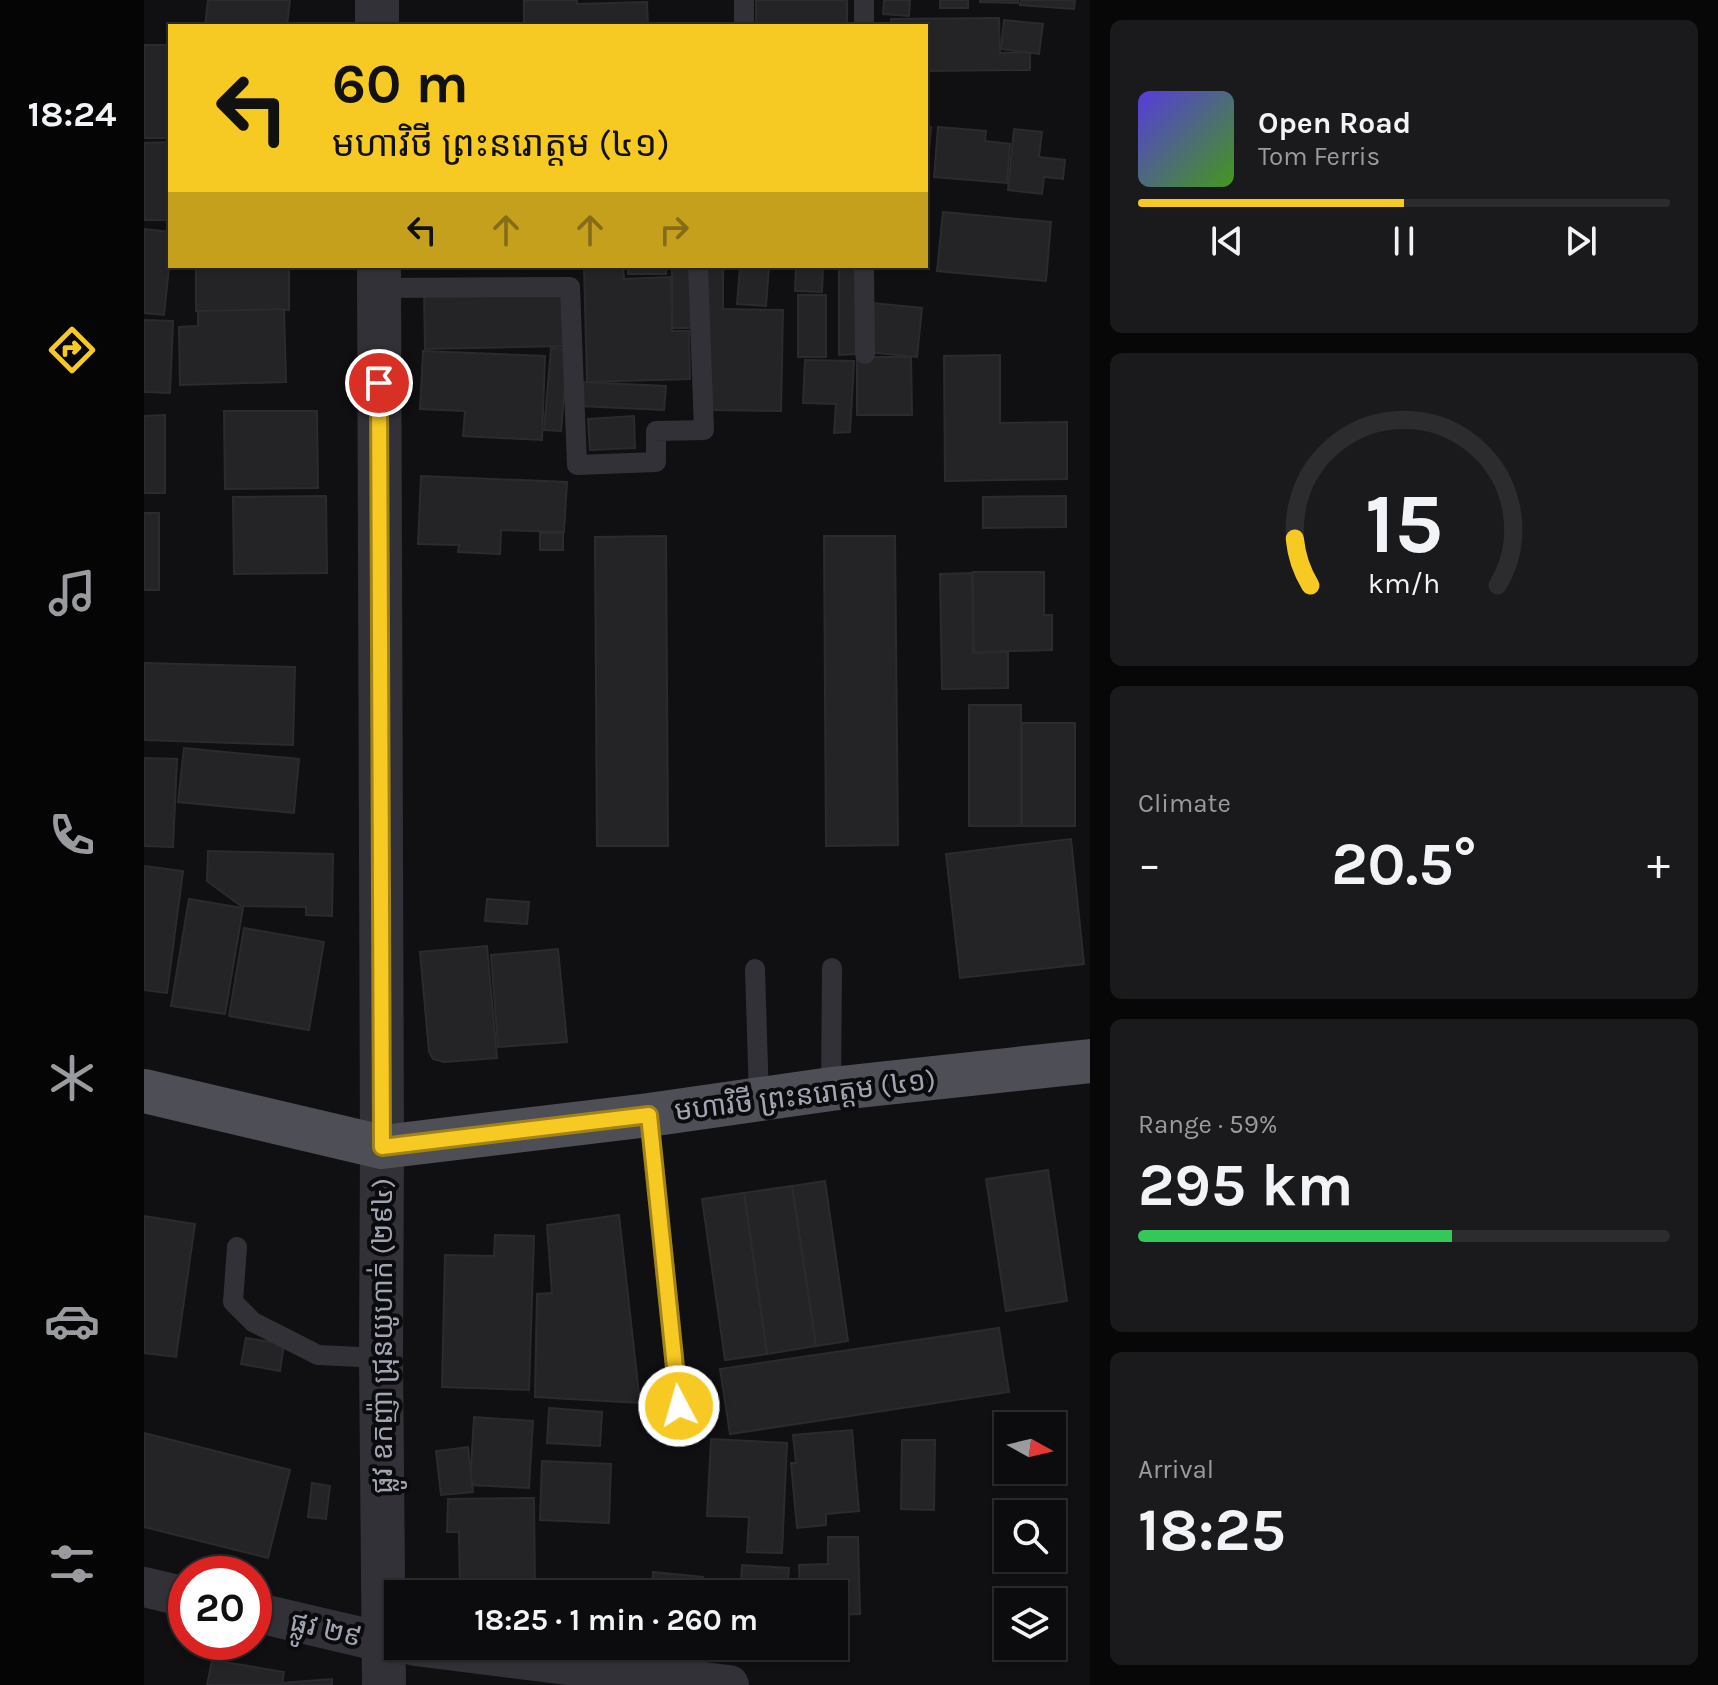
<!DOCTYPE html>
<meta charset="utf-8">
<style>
:root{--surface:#0c0c0e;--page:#1a1a1c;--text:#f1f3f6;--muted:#9a9b9e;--line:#2c2c2e;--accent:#f7c923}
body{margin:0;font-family:Karla,"Noto Sans Khmer",sans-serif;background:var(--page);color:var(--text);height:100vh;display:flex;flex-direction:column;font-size:30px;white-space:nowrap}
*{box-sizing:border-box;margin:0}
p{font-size:26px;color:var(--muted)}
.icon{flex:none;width:44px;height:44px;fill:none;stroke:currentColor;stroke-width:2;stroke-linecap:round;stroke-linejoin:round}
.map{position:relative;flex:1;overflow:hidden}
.drawer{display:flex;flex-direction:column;gap:20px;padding:20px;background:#070708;width:628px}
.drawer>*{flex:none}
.banner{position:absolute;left:24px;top:24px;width:760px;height:244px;border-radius:0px;box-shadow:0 2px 6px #0004,0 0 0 2px var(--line);background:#f7c923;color:#111;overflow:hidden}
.needle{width:52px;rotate:98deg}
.tools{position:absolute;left:850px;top:1412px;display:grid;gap:16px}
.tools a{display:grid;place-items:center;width:72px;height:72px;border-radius:0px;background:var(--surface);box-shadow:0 2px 6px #0004,0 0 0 2px var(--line);font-size:40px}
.speed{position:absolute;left:24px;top:1556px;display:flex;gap:16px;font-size:40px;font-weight:700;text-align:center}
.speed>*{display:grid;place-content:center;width:104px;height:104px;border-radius:50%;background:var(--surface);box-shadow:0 2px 6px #0004,0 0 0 2px var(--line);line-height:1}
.speed .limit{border:12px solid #d22;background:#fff;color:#111}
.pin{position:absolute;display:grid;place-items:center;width:68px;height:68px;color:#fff;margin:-34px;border:4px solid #fff;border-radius:50%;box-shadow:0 2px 8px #0007}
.me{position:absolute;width:88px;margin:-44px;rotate:354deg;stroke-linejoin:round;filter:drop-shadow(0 0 6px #0008)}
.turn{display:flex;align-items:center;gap:28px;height:168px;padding:0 32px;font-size:36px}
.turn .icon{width:104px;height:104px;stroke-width:2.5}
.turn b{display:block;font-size:56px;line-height:68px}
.lanes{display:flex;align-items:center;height:76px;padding:0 32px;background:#0003;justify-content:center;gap:40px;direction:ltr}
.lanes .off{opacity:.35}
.big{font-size:60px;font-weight:700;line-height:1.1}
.drawer .widget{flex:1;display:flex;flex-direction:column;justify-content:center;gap:12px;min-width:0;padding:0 28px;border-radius:12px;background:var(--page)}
.drawer .dial{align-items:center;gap:0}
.dial svg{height:208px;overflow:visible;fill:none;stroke:var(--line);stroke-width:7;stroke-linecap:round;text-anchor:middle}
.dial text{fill:var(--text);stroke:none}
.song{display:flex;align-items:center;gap:24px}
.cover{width:96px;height:96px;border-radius:12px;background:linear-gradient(135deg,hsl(250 70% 55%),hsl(100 70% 35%))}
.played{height:8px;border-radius:4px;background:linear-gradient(90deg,var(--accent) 50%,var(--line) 50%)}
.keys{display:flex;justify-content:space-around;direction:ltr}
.heat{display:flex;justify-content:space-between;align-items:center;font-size:44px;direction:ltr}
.charge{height:12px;border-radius:6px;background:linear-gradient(90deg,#34c759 59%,var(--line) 0)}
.trip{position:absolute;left:240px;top:1580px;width:464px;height:80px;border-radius:0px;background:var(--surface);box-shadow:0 2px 6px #0004,0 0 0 2px var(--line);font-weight:700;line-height:80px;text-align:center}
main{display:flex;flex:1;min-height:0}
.tabs{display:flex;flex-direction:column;width:144px;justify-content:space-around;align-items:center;background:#050506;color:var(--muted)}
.tabs .icon{width:56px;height:56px}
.tabs .active{color:var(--accent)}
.tabs b{font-size:36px;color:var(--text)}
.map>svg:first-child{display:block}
</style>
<main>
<nav class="tabs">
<b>18:24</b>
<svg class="icon active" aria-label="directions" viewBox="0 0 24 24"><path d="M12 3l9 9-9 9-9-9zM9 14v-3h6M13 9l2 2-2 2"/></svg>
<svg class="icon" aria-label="music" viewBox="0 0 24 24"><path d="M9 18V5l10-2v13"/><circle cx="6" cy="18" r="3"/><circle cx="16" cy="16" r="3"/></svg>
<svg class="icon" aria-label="phone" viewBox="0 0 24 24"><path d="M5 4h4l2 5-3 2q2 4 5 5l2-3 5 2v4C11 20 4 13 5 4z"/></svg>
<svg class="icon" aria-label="climate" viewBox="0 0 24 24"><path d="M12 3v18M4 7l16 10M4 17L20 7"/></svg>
<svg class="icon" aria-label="car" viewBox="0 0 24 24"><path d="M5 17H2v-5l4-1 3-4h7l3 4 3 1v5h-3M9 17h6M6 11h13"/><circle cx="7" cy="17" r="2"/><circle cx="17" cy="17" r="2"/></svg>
<svg class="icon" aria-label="filters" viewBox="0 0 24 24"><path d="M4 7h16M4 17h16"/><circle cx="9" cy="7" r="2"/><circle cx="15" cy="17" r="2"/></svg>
</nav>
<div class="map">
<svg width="946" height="1685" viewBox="0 0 946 1685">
<rect width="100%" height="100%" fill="#101012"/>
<!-- building -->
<g fill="#242326" stroke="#2b2a2e" stroke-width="2">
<path d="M64,0H146L143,26H61Z"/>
<path d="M380,0H433V4L503,2L504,26H380Z"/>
<rect x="612" y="0" width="91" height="26"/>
<path d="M740,0H766L765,16L739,14Z"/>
<rect x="796" y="0" width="28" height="8"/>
<path d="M836,0H874V3L836,2Z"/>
<path d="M877,0H931L930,9L876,5Z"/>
<path d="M855,18L856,53L886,52V70L782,71V26H747V19Z"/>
<path d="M860,20L899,24L895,54L857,49Z"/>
<rect x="0" y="45" width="26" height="93"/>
<path d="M782,127H787L783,177H782Z"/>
<path d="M794,127L842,131L841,141L866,144L863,183L790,177Z"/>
<path d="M870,129L898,132L895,157L921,160L919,179L900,177L898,194L864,190Z"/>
<path d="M26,142V220H0V143Z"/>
<path d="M799,212L907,222L902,281L793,271Z"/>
<path d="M0,229L26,232V258L20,315L0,313Z"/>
<path d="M52,266H145V310L52,311Z"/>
<path d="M440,266H479L480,279L527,277L528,331H545L546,379L443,382Z"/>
<rect x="484" y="266" width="38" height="8"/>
<path d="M528,266H579V309L639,310L637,411L563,410L564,328H528Z"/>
<path d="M596,266H625L622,306L593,304Z"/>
<path d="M652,266H679L678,292L651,291Z"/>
<path d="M695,266H713L712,354L695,355Z"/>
<path d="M418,284L420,346L281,349L280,288Z"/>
<rect x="654" y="295" width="28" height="62"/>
<path d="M728,303L778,308L773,357L723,352Z"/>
<path d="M140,309L142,382L36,385L35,327L54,326V311Z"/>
<path d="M0,320L29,321L26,393L0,392Z"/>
<path d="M407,348L424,349L417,431L400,430Z"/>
<path d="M279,351L401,356L398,440L319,436L321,411L276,409Z"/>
<path d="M856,355V423L923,422V479L801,481L800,356Z"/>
<path d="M713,357H767L768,415H713Z"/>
<path d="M661,360L710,361L706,432L690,433L692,404L659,403Z"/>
<path d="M436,382L522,386L520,410L435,406Z"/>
<path d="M80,411H173L174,488L81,489Z"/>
<path d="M21,415V493H0V416Z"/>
<path d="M490,416L491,448L446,450L444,419Z"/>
<path d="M277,476L423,482L420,532L357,530L356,554L314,552L315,545L274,544Z"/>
<path d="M182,496L183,573L90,574L89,497Z"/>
<path d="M922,496V527L839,528V497Z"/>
<rect x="0" y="513" width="15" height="77"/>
<rect x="396" y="533" width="23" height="17"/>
<path d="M522,536L524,846H453L451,537Z"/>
<path d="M680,536H751L754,845L682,846Z"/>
<path d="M829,572H900V615H908V650L830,652Z"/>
<path d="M828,573L829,653L864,652V688L798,689L796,574Z"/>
<path d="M0,663L151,667L149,745L0,740Z"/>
<rect x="825" y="705" width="52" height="121"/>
<rect x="878" y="723" width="53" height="103"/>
<path d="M40,748L155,759L150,813L34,802Z"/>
<path d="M0,758L33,759L29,847L0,846Z"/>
<path d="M927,839L940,964L816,978L802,854Z"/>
<path d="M64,851L189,854L188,916L162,915V907L97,906L63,881Z"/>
<path d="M0,866L39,871L23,993L0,990Z"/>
<path d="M45,899L99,908L81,1014L27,1006Z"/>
<path d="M343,899L385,902L383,924L341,921Z"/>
<path d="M100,928L180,942L165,1030L85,1016Z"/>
<path d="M343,946L353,1058L300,1062L289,1059L285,1052L276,952Z"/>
<path d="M414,949L423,1042L354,1047L347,955Z"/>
<path d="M904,1170L923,1301L862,1311L842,1179Z"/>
<path d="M681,1181L704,1341L672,1346L648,1186Z"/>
<path d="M648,1186L672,1346L623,1354L600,1193Z"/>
<path d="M600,1193L623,1354L581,1360L558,1199Z"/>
<path d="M475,1215L496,1403L391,1397L393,1294L408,1293L403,1225Z"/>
<path d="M0,1216L51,1224L32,1357L0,1353Z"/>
<path d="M351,1235L390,1236L385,1390L298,1387L301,1255L350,1256Z"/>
<path d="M855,1328L865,1392L586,1434L576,1369Z"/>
<path d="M102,1338L140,1344L136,1371L97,1364Z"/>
<path d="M405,1408L458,1412L456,1446L403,1443Z"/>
<path d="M330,1417L389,1421L385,1488L326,1485Z"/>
<path d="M708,1430L715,1511L682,1514V1525L653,1528L647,1463H652L649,1435Z"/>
<path d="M0,1433L146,1470L124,1558L0,1527Z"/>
<path d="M567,1439L643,1443L638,1553L603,1552L605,1517L563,1516Z"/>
<path d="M758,1440H791L790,1510L757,1509Z"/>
<path d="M324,1447L329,1492L297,1495L292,1451Z"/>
<path d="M398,1461L467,1464L465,1523L396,1520Z"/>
<path d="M168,1483L186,1486L182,1519L164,1517Z"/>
<path d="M390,1498L391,1594H316L315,1532H303L304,1499Z"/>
<path d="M684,1537H714L716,1614L690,1615V1594H656L655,1565L684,1564Z"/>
<path d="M598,1565L645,1568L643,1594H596Z"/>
<path d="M509,1572L559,1577L558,1594H507Z"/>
<path d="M453,1586L503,1591V1594H452Z"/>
<path d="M68,1660L140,1672L138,1685H63Z"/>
<path d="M188,1679V1685H139L138,1683Z"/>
</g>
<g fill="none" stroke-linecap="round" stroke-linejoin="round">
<!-- service -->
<g stroke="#313137" stroke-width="20">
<path d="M600,0V26"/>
<path d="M720,0V26"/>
<path d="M720,266L721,354"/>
<path d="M235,288L426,287L433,465L512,462V431L560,430L554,266"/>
<path d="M611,969L615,1099"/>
<path d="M687,1089L688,968"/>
<path d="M505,1115L535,1406"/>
<path d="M93,1247L89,1302L109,1322L174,1355L237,1358"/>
</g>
<!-- minor -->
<g stroke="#313137" stroke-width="40">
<path d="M0,1587L42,1597"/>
<path d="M110,1612L238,1642L254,1644"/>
<path d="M271,1646L585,1685"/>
</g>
<!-- tertiary -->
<g stroke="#313137" stroke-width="44">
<path d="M233,0V26"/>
<path d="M235,266L238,1147L237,1358L240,1685"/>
</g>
<!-- primary -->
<path stroke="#4d4e56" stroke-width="44" d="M0,1091L238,1147L505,1115L687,1089L946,1061"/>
</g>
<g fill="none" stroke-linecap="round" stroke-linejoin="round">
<!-- route casing -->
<g stroke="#a18317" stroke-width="20">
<path id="route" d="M235,383L238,1147L505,1115L535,1406"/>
</g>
<!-- route -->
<use href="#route" stroke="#f7c923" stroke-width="14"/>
</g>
<g text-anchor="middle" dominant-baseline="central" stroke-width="8" stroke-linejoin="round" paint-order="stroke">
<!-- street labels -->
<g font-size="28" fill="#a1a4b3" stroke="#0b0b0d">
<text transform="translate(661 1095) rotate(-7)">មហាវិថី ព្រះនរោត្តម (៤១)</text>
<text transform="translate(238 1336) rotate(-90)">ផ្លូវ ឧកញ៉ា ជ្រុនយូហាក់ (២៩៤)</text>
<text transform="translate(182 1629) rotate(13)">ផ្លូវ ២៩</text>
</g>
</g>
</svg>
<div class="tools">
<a><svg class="needle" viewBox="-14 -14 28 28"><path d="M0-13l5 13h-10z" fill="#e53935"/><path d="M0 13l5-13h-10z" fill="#9a9b9e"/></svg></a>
<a><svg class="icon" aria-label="search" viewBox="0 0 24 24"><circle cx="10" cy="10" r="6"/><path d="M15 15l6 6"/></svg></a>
<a><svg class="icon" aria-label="layers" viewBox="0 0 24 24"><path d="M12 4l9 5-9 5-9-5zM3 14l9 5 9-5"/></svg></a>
</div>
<div class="speed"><div class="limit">20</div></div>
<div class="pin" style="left:235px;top:383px;background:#d93025"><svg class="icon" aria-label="arrive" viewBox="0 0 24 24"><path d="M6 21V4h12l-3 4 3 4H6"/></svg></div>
<svg class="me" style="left:535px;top:1406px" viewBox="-20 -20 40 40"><circle r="17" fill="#f7c923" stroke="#fff" stroke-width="3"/><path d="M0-11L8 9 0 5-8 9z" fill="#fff"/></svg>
<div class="trip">18:25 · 1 min · 260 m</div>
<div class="banner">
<div class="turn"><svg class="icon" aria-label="left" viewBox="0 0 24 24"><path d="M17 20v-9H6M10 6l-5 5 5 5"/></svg><div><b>60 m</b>មហាវិថី ព្រះនរោត្តម (៤១)</div></div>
<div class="lanes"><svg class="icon" aria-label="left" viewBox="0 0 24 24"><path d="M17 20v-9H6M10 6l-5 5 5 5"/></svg><svg class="icon off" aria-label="ahead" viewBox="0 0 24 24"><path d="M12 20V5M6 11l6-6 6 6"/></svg><svg class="icon off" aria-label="ahead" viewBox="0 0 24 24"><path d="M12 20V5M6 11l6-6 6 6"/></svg><svg class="icon off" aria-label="right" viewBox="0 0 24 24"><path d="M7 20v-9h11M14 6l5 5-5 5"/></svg></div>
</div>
</div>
<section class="drawer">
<div class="widget">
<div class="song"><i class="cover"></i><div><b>Open Road</b><p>Tom Ferris</p></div></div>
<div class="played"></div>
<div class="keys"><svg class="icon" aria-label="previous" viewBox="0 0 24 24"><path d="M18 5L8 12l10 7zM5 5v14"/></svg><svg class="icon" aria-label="pause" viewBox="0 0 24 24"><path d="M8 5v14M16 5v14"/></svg><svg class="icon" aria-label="next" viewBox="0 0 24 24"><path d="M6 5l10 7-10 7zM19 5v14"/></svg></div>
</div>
<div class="widget dial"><svg viewBox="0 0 100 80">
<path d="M14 69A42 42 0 1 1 86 69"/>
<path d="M14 69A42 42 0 0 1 8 51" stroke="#f7c923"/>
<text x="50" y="56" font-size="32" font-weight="700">15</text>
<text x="50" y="72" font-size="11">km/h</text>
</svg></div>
<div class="widget"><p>Climate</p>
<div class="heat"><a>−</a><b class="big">20.5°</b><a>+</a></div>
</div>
<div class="widget"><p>Range · 59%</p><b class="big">295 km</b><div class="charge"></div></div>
<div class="widget"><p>Arrival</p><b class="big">18:25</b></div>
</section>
</main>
